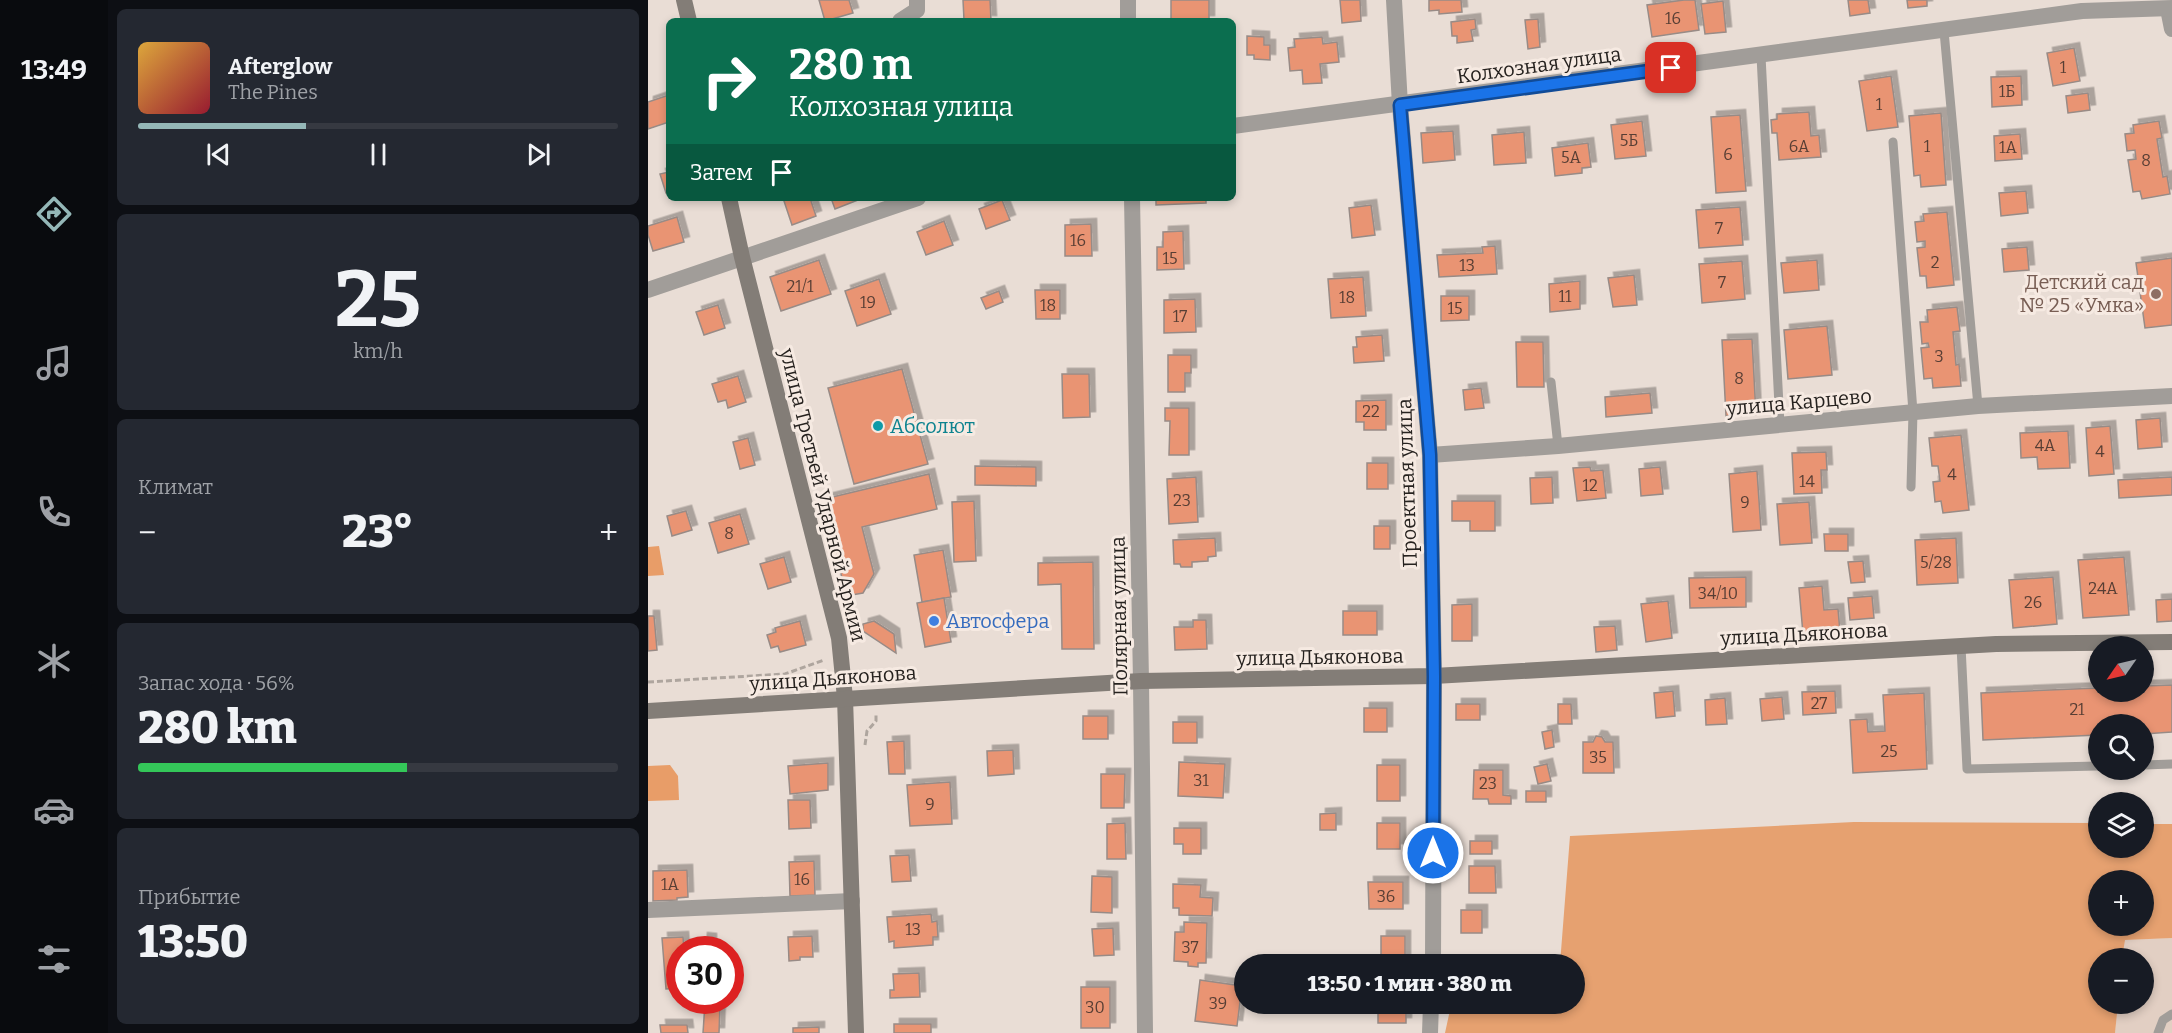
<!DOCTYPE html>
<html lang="ru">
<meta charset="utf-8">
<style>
:root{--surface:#171b24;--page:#242831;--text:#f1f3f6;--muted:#9ea1a6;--line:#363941;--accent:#94b7b7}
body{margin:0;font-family:Bitter,serif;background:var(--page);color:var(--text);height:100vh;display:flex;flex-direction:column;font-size:22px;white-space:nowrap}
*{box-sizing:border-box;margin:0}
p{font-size:20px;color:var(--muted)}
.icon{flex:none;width:33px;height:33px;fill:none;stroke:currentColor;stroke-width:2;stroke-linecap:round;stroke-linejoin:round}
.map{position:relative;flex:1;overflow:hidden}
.side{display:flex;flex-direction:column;gap:9px;padding:9px;background:#0d0f14;width:540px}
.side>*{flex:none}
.hud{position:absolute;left:18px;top:18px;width:570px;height:183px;border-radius:9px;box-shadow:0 3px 9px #0003;background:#0b6e4f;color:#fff;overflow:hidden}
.needle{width:39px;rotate:236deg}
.buttons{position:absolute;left:1440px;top:636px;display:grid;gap:12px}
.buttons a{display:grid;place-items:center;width:66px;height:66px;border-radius:50%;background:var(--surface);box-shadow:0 3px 9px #0003;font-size:30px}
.speed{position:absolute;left:18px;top:936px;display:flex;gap:12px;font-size:30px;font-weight:700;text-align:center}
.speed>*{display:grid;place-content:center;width:78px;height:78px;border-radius:50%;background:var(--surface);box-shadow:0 3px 9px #0003;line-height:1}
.speed .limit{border:9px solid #d22;background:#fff;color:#111}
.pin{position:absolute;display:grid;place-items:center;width:51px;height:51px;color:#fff;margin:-26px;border-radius:12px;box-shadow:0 3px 9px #0006}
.me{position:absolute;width:66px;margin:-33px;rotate:0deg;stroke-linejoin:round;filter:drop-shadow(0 0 4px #0008)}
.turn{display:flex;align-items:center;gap:21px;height:126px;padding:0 24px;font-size:27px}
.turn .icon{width:78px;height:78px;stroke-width:2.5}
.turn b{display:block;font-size:42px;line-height:51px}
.then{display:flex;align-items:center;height:57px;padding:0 24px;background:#0003;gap:12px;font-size:22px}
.big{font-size:45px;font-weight:800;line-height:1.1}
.side .tile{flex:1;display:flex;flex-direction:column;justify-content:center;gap:9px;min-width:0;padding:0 21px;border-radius:9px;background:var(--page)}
.side .dial{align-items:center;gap:0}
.dial b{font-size:78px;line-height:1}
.song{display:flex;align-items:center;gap:18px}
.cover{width:72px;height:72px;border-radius:9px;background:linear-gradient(135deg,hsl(40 70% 55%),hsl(350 70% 35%))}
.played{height:6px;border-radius:3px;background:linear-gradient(90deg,var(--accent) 35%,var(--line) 35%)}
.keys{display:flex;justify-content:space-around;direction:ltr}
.heat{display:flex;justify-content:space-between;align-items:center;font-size:33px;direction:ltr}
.charge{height:9px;border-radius:4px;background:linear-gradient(90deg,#34c759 56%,var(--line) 0)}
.trip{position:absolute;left:586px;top:954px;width:351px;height:60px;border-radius:30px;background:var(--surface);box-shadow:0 3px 9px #0003;font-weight:800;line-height:60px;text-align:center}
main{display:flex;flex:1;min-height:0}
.dock{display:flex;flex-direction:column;width:108px;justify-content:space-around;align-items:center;background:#090b0e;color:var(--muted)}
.dock .icon{width:42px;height:42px}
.dock .current{color:var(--accent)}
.dock b{font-size:27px;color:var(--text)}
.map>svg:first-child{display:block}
</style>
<main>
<nav class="dock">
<b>13:49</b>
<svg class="icon current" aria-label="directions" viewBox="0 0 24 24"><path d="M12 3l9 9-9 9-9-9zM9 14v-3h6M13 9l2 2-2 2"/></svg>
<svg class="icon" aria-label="music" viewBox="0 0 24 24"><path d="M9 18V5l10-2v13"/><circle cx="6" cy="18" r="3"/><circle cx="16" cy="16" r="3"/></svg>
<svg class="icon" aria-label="phone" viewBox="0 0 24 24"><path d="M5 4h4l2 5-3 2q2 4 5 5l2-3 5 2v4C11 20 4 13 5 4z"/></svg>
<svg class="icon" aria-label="climate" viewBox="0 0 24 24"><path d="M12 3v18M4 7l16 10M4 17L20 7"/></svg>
<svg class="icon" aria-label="car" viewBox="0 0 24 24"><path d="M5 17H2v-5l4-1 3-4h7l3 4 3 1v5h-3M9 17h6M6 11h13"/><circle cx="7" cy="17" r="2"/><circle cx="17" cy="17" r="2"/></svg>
<svg class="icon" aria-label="filters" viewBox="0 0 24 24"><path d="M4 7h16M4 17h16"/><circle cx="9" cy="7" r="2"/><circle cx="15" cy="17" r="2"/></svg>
</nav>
<section class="side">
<div class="tile">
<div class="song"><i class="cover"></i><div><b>Afterglow</b><p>The Pines</p></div></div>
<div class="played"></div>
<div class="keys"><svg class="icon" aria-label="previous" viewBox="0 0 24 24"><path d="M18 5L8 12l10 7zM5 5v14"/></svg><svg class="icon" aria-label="pause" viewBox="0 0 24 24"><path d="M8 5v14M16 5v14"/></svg><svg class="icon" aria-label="next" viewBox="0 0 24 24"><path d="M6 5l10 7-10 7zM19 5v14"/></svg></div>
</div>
<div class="tile dial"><b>25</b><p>km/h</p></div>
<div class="tile"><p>Климат</p>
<div class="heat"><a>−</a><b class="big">23°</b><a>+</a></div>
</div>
<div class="tile"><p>Запас хода · 56%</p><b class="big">280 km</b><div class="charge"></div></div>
<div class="tile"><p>Прибытие</p><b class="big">13:50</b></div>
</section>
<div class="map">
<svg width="1524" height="1033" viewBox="0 0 1524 1033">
<defs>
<filter id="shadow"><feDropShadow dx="5.5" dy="-5.5" stdDeviation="0" flood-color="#0004"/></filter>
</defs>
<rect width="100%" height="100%" fill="#e9ddd5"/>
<!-- built -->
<path fill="#e2cfc3" d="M1524,938V1033H1467L1470,1004H1496V958H1474L1476,940Z"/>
<!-- green -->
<path fill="#e6a170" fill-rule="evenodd" d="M1206,822L1450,823V848H1496V824H1524V938L1477,940L1474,958H1450V1004H1470L1467,1033H797L802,1010L909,1007V1004H927V964H912L922,836ZM1450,880H1496V926H1450Z"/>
<!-- forest -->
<g fill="#e89d68">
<path d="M11,546L16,575L0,576V547Z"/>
<path d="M22,765L30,776L31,800L0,801V766Z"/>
</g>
<!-- building -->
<g fill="#e99473" stroke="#988b86" stroke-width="1.5" filter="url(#shadow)">
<path d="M171,0H201L205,13L177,21Z"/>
<path d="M315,0H342L343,21L316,20Z"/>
<rect x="523" y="0" width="38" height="21"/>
<path d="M692,0H712L713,21L694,23Z"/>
<path d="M781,0H813L814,12L791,14V10L781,11Z"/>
<path d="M1036,0H1047L1051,30L1004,37L999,5Z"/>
<path d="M1200,0H1220L1222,13L1202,16Z"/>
<path d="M1259,0H1279V6L1260,8Z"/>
<path d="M1075,1L1078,32L1057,34L1053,4Z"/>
<path d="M827,19L828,29L823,30L825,41L809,43V36H804L803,22Z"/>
<path d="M890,19L892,47L880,49L877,20Z"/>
<path d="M599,36L616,37V45H622V60L606,59V55H599Z"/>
<path d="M674,37L675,44L689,42L691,62L672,64L674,83L655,84L654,70L642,71L640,48L647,47L646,39Z"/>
<path d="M1426,48L1432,81L1405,86L1399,53Z"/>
<path d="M1243,76L1250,127L1219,131L1211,81Z"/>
<path d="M1373,76L1374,105L1344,107L1343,77Z"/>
<path d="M1440,93L1442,110L1420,113L1418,96Z"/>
<path d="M21,95V122L0,129V102Z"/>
<path d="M1161,112L1163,136L1171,135L1173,157L1131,160L1129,133H1124L1123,120L1129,119V114Z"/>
<path d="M1293,113L1298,185L1273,187L1272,175L1266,176L1261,116Z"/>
<path d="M1092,115L1098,191L1068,193L1063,117Z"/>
<path d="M994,121L998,156L967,159L963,125Z"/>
<path d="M1511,121L1514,138L1509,139L1515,177L1519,176L1522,194L1494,199L1492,191L1485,192L1480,160L1488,159L1487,150L1479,151L1477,134L1486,133L1485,125Z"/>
<path d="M805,131L807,160L775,163L773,133Z"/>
<path d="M876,132L878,163L846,165L844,135Z"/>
<path d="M1372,134L1374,159L1347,161L1346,136Z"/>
<path d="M940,143L943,167L934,168V173L907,176L904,148Z"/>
<path d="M21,172V193H18L12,174Z"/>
<path d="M1378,191L1380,213L1353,216L1351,193Z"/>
<path d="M135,198H162L168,216L144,225Z"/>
<path d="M183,198H215L187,209Z"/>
<path d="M508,198H558V203L508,205Z"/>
<path d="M354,200L362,220L338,229L331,209Z"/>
<path d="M723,205L727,235L704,238L701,208Z"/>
<path d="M1092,207L1095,245L1051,248L1048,210Z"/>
<path d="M1299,212L1306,285L1279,288L1278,276H1272L1269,248L1277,247V241L1269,242L1267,222L1276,221L1275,214Z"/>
<path d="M29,217L36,242L5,251L0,235V226Z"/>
<path d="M296,221L305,245L278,255L269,232Z"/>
<path d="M443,224L444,256H417V225Z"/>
<path d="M535,231L536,269L509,270V247H515V232Z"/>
<path d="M847,246L849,274L791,277L789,255L835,253L834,247Z"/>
<path d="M1379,247L1381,270L1356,272L1354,249Z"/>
<path d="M1524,258V325L1497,328L1488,263Z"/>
<path d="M171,260L183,294L133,311L122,277Z"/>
<path d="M1169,260L1171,290L1136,293L1133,263Z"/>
<path d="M1094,261L1097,299L1054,303L1051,264Z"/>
<path d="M986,275L989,305L965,307L960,278Z"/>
<path d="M715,277L718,316L683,318L680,279Z"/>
<path d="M231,279L243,314L209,326L197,291Z"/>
<path d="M932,281V309L902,312L901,284Z"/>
<path d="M387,290H412V319H388Z"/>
<path d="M351,291L355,302L338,309L333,298Z"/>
<path d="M793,296H821V320L793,321Z"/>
<path d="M547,299L548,332L516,333V300Z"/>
<path d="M70,305L77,328L56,335L48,312Z"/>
<path d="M1309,307L1312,331L1305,332L1308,365L1311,364L1313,386L1285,388L1284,378L1276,379L1273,348L1281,347L1280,343L1274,344L1272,322H1280L1279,310Z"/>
<path d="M1179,326L1184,375L1140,379L1136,330Z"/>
<path d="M734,335L736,361L706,363L705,347H709L708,337Z"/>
<path d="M1104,339L1108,415L1078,416L1074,340Z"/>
<path d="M868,342H895L896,387H869Z"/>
<path d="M520,355H543V373H537V392H520Z"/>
<path d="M254,369L280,464L206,484L180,388Z"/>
<path d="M414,374H441L442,417L415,418Z"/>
<path d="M90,376L98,402L80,408L78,400L70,402L64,384Z"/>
<path d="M833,388L836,408L817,410L815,390Z"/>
<path d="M1002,393L1004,413L958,417L957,397Z"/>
<path d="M738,400V430H716V422H708V401Z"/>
<path d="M517,408H541V455H521L522,421H517Z"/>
<path d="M1512,418L1514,447L1490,449L1488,420Z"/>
<path d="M1462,426L1466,474L1441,476L1438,428Z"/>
<path d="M1420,431L1422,468L1390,469L1389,457L1373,458L1372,433Z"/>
<path d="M1313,435L1321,510L1295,513L1293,501L1287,502L1285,482L1292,481L1290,466H1284L1281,438Z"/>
<path d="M100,438L107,465L92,469L85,442Z"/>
<path d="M1178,452L1179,470H1173L1174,493L1146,494L1144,453Z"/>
<rect x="719" y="463" width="21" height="26"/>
<path d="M327,466L388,467V486L327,485Z"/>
<path d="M942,467L943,471L955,470L958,498L929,501L925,468Z"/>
<path d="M1012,467L1015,494L993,496L991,469Z"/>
<path d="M1109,471L1113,530L1085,532L1081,474Z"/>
<path d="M281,474L289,509L214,527L226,574L215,593L198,596L176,499Z"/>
<path d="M548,477L550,522L521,524L519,479Z"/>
<path d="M904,477L905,503L883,504L882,478Z"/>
<path d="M1524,477V495L1471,498L1470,480Z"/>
<path d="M326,501L328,561L306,562L304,502Z"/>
<path d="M804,501H847V531H822V521H804Z"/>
<path d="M1161,502L1164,543L1132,545L1129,504Z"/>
<path d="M38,511L44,530L24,536L19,516Z"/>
<path d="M92,514L101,544L70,553L61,523Z"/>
<rect x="726" y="526" width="16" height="23"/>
<path d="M1176,534H1200V551H1177Z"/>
<path d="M567,538L568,556L560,557V561L544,562V567H533L532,564H526L525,540Z"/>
<path d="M1308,538L1310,583L1269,585L1267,540Z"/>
<path d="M295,550L303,597L274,602L266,555Z"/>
<path d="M136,557L143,582L120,589L112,564Z"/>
<path d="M1476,557L1481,615L1435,618L1430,560Z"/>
<path d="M1215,561L1217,582L1203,583L1200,562Z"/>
<path d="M445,562L446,649H414L413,584L390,585V563Z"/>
<path d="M1098,577V607L1042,608L1041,578Z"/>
<path d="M1405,577L1409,624L1365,628L1361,580Z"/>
<path d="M1174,586L1176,610L1190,609L1192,632L1155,634L1151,588Z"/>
<path d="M1224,596L1226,618L1202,620L1200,598Z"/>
<path d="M296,598L303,642L277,647L269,603Z"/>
<path d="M1524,599V621L1509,622L1508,600Z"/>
<path d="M1020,601L1024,638L998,642L993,604Z"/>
<path d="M824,604V641H804V605Z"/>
<rect x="695" y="611" width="34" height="24"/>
<path d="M0,616H6L9,650L0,651Z"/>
<path d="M545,620H558L559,649L527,650L526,627H545Z"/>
<path d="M152,621L158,645L132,652L130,646L123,648L119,635L128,632L127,628Z"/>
<path d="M226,621L246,634L248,653L215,631V624Z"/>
<path d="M967,626L969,650L948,652L946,627Z"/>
<path d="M1524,685V732L1496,734V724H1450V735L1335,740L1333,693L1450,688V692H1496V686Z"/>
<path d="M1025,691L1027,716L1008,718L1006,693Z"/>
<path d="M1187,691L1188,713L1155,715L1154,692Z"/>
<path d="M1276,693L1279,769L1205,773L1202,720L1219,719L1220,732L1237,731L1235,695Z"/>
<path d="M1134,697L1136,719L1114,721L1112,699Z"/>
<path d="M1077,698L1079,724L1058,725L1057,700Z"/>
<rect x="808" y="704" width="24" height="16"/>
<path d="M910,704H923L924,724H910Z"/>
<rect x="716" y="708" width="23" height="24"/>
<rect x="435" y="716" width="25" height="23"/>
<rect x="525" y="722" width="24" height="21"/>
<path d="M904,730L906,747L897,749L894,732Z"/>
<path d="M948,736L954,737L957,742H965L966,773H935V742H945Z"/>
<path d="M256,741L257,774H241L239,742Z"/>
<path d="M365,750L366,774L340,776L339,751Z"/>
<path d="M531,762L577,764L575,798L530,796Z"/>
<path d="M180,763V790L142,794L140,766Z"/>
<path d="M899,764L903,781L890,784L886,767Z"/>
<rect x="729" y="765" width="23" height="36"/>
<path d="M826,770H855V795L863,796V804H841L840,799H825Z"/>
<path d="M453,774H477L476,808H453Z"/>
<path d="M302,782L304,824L262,826L259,785Z"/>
<rect x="878" y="791" width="20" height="11"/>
<path d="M140,800H162L163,828L141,829Z"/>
<path d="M688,813V830H672V814Z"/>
<path d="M477,823L478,859H459V824Z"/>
<rect x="729" y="823" width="23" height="26"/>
<path d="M526,828H553V854H535V844H526Z"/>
<rect x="822" y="841" width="22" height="13"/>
<path d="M261,855L263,881L244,882L242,856Z"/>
<path d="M166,861L167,895L142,896L141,862Z"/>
<path d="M821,866H847L848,893H821Z"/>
<path d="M39,870L40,897L29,898V900L5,901V871Z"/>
<path d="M444,876L464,877V913L443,912Z"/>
<path d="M720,882H755V909H721Z"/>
<path d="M525,884L553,885L552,897L565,898L564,916L531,915V908H525Z"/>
<rect x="813" y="910" width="21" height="23"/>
<path d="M283,914L284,922L289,921L290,937H285V945L246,948V941L241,942L239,917Z"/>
<path d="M536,922L559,923L558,963H550V967L540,966V962L526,961L527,932H536Z"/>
<path d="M465,928L466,955L446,956L444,929Z"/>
<path d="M164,936L165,957H152V960L141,961L140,937Z"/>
<rect x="733" y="936" width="24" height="25"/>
<path d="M35,937L36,950H32V988L18,989L14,938Z"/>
<path d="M54,938L63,939V950H53Z"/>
<path d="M271,973L272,997L242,998V990H246L245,974Z"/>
<path d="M552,980L594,986L589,1026L547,1021Z"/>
<rect x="433" y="987" width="29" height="41"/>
<path d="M57,1003L72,1004L71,1033H55Z"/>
<rect x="730" y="1004" width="28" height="19"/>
<rect x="246" y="1024" width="37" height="9"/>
<path d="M12,1025H39L40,1033H13Z"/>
<path d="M171,1027V1033H145V1028Z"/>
</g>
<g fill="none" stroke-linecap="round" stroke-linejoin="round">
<!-- path -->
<g stroke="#aea59e" stroke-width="3" stroke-dasharray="6 3" stroke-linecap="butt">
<path d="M0,682L137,674L176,660"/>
<path d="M217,745L219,731L228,721V713"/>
</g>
<!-- service -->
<g stroke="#a19d99" stroke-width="9">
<path d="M1296,31L1330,406"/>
<path d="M1113,56L1132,425"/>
<path d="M1245,142L1265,412L1263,487"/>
<path d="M903,382L910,446"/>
<path d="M1313,646L1319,769L1450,766"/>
<path d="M1496,765L1524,764"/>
<path d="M1510,1033L1515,1020L1524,1014"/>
</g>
<!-- minor -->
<g stroke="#a19d99" stroke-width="16">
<path d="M480,0V21"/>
<path d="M746,0L752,105L782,455L786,676L785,964"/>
<path d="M1520,9L1524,29"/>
<path d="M252,21L269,10V0"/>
<path d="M585,126L1434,11L1524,8"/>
<path d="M484,198L493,681L497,1033"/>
<path d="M0,290L270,198"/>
<path d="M782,455L910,446L1330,406L1524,396"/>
<path d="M0,910L204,901"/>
<path d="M782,1033L783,1004"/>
</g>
<!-- secondary -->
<g stroke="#837d77" stroke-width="16">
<path d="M36,0L41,21"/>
<path d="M81,198L94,257L191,638L197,698L208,1033"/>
<path d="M0,711L493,681L786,676L1348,644L1524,642"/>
</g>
</g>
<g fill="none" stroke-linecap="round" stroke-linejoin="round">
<!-- route casing -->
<g stroke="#114b97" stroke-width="15">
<path id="route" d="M785,853L786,676L782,455L752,105L1023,68"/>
</g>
<!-- route -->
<use href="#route" stroke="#1a73e8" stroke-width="10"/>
</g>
<!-- markers -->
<circle fill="#8d6e63" stroke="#f6eae2" stroke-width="2" cx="1508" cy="294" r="6"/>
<circle fill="#0f9aa8" stroke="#f6eae2" stroke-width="2" cx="230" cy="426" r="6"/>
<circle fill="#3f7fe0" stroke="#f6eae2" stroke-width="2" cx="286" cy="621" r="6"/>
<g text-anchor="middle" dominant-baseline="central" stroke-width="6" stroke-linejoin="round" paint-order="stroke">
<!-- number labels -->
<g font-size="16" fill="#573e34">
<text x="1025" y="18">16</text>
<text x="1415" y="67">1</text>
<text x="1359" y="91">1Б</text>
<text x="1231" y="104">1</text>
<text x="981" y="140">5Б</text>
<text x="1151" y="146">6А</text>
<text x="1279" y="146">1</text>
<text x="1360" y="147">1А</text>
<text x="1080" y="154">6</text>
<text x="923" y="157">5А</text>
<text x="1498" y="160">8</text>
<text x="1071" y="228">7</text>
<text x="430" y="240">16</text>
<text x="522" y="258">15</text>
<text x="1287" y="262">2</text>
<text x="819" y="265">13</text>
<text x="1074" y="282">7</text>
<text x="152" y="286">21/1</text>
<text x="917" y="296">11</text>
<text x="699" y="297">18</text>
<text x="220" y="302">19</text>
<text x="400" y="305">18</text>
<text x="807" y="308">15</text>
<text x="532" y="316">17</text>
<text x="1291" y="356">3</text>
<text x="1091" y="378">8</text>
<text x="723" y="411">22</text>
<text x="1397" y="445">4А</text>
<text x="1452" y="451">4</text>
<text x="1304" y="474">4</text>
<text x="1159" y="481">14</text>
<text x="942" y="485">12</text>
<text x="534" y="500">23</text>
<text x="1097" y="502">9</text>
<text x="81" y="533">8</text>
<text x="1288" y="562">5/28</text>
<text x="1455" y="588">24А</text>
<text x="1070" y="593">34/10</text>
<text x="1385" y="602">26</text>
<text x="1171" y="703">27</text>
<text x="1429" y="709">21</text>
<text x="1241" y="751">25</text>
<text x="950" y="757">35</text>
<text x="553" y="780">31</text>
<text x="840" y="783">23</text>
<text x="282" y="804">9</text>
<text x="154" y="879">16</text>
<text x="22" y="884">1А</text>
<text x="738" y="896">36</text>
<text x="265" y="929">13</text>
<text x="542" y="947">37</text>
<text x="570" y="1003">39</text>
<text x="447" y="1007">30</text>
</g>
<!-- street labels -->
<g font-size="20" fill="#26221f" stroke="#f6eae2">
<text transform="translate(891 65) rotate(-8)">Колхозная улица</text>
<text transform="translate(1151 402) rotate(-5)">улица Карцево</text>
<text transform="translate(759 483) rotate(-92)">Проектная улица</text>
<text transform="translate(175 495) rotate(76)">улица Третьей Ударной Армии</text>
<text transform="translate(471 616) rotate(-91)">Полярная улица</text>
<text transform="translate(1156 634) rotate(-3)">улица Дьяконова</text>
<text transform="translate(672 657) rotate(-1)">улица Дьяконова</text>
<text transform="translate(185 678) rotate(-4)">улица Дьяконова</text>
</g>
<!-- education labels -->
<g font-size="20" fill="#785e54" stroke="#f6eae2" text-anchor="end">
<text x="1496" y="282">Детский сад<tspan x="1496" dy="23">№ 25 «Умка»</tspan></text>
</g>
<!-- culture labels -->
<g font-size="20" fill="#0d838f" stroke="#f6eae2" text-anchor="start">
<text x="242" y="426">Абсолют</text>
</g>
<!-- shop labels -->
<g font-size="20" fill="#366cbe" stroke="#f6eae2" text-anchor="start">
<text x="298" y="621">Автосфера</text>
</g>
</g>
</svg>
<div class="buttons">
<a><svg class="needle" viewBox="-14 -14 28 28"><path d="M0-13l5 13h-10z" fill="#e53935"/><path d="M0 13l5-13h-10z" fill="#9ea1a6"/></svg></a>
<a><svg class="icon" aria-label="search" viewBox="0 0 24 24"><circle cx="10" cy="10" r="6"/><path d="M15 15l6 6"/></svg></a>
<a><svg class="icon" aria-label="layers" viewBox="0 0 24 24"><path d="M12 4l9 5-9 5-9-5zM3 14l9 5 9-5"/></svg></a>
<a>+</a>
<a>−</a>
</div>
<div class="speed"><div class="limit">30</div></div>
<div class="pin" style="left:1023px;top:68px;background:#d93025"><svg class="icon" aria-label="arrive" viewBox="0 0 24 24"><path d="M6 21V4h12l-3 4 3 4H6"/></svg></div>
<svg class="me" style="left:785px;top:853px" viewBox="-20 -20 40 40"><circle r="17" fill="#1a73e8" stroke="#fff" stroke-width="3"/><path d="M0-11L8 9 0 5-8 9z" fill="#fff"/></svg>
<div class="trip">13:50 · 1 мин · 380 m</div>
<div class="hud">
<div class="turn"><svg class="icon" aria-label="right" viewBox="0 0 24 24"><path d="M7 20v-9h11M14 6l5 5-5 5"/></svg><div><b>280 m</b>Колхозная улица</div></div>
<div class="then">Затем<svg class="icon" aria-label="arrive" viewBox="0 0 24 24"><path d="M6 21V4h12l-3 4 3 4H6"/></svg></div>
</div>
</div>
</main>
